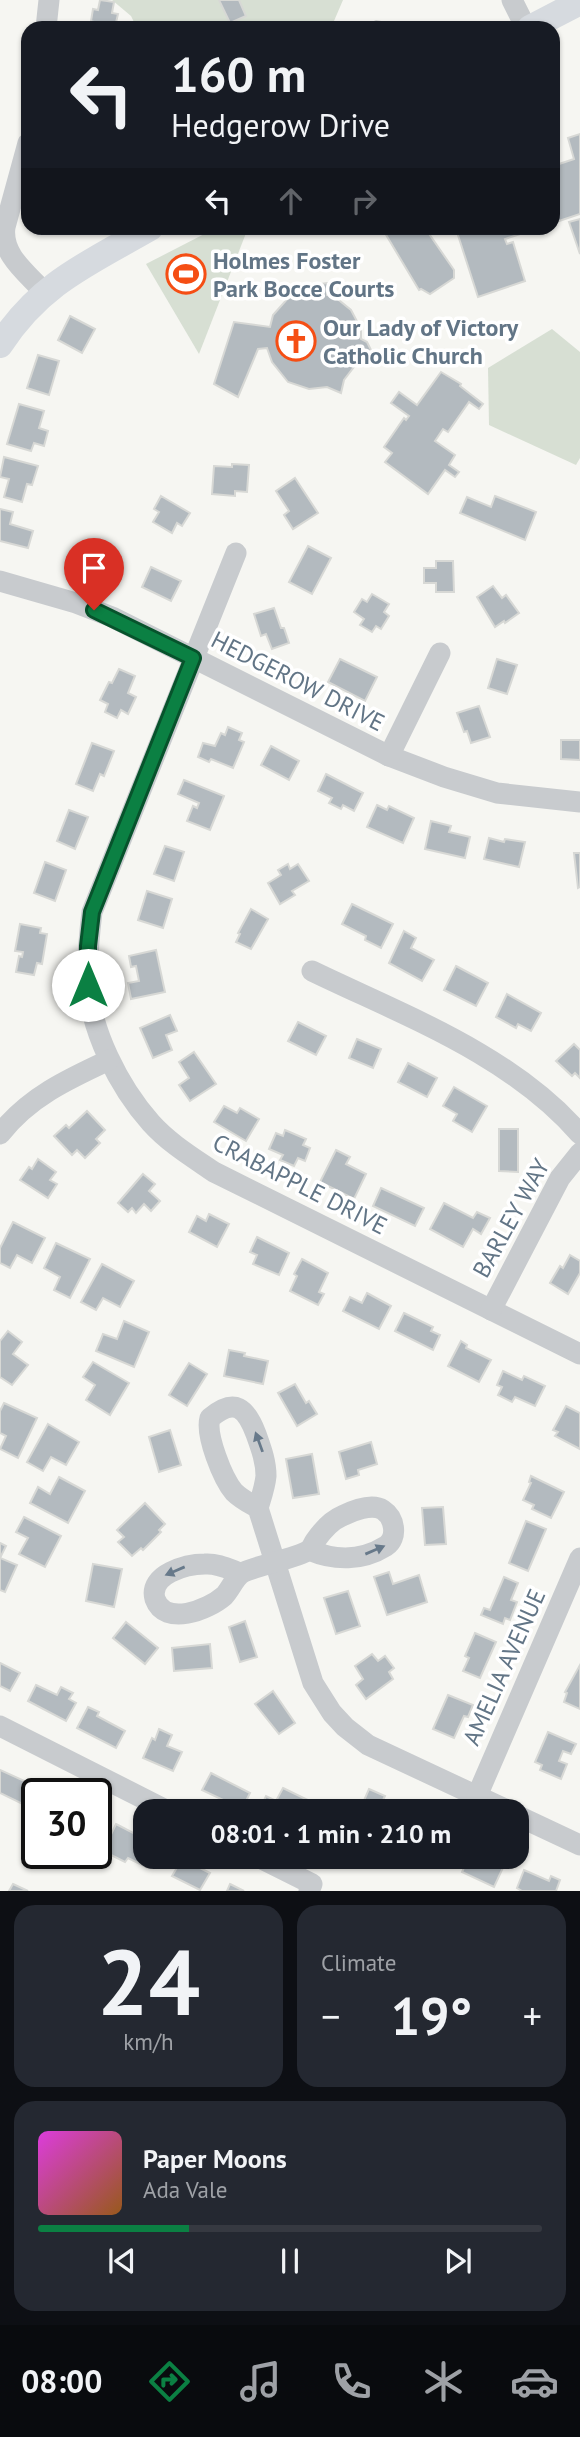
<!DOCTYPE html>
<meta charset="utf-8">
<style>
:root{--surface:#171b24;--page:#242831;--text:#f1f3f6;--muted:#9ea1a6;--line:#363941;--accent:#0b8043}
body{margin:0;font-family:"PT Sans",sans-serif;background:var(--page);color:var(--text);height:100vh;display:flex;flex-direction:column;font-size:26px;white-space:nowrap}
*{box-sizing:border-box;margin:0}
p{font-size:23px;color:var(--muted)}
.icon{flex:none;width:38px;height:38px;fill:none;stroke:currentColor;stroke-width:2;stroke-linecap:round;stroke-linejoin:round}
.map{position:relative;height:1891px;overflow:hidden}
.details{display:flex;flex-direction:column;gap:14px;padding:14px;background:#0d0f14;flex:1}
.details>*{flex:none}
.banner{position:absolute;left:21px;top:21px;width:539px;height:214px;border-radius:21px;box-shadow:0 2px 5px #0004;background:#171b24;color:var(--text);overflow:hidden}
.speed{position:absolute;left:21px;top:1778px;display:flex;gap:14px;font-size:35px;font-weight:700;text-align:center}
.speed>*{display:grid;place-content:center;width:91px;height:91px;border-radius:50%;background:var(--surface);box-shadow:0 2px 5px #0004;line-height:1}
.speed .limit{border:4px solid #111;border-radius:10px;background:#fff;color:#111}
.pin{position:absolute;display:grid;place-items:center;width:60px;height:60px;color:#fff;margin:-72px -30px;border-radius:50% 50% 50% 0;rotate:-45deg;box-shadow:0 0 7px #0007}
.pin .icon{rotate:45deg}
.me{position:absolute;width:77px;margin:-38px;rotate:0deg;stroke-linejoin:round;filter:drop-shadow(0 0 5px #0008)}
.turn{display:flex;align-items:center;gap:24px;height:147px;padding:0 35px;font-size:32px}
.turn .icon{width:91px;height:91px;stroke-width:2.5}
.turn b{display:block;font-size:49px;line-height:60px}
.lanes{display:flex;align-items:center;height:66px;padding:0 35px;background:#0003;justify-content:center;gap:35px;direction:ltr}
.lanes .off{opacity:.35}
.big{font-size:52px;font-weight:600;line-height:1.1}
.details .card{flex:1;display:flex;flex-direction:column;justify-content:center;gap:10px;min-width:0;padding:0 24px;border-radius:21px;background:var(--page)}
.details .dial{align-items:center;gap:0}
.dial b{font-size:91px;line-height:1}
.song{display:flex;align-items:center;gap:21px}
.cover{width:84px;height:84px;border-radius:10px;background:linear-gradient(135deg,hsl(300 70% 55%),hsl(30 70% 35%))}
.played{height:7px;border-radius:4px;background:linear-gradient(90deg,var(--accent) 30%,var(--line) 30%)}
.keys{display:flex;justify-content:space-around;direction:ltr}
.heat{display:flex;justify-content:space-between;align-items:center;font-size:38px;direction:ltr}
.details .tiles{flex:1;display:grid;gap:14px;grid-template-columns:1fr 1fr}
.card:last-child{grid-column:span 2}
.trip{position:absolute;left:133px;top:1799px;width:396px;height:70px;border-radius:21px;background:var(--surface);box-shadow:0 2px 5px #0004;font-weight:600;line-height:70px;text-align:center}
.dock{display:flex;height:112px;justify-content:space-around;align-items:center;background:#090b0e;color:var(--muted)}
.dock .icon{width:49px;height:49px}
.dock .on{color:var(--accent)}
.dock b{font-size:32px;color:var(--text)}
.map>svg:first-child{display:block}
</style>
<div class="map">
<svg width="580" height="1891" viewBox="0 0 580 1891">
<rect width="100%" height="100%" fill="#f6f6f2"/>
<!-- green -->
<g fill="#d7dfd3">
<path d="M112,0H343L331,28H137L131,16Z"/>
<path d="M216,228H248L199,354L146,264Z"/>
<path d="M552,329L580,352V458L576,465L489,425L488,368Z"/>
</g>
<!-- building -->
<g fill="#b3babf" stroke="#d7d8d5" stroke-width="2">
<path d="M100,0L114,2L112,13L118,14L115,27L93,28L94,22L91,21L93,9L98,10Z"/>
<path d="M219,0H239L246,16L230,23Z"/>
<path d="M376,21L391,24L393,28H362Z"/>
<path d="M580,134V214L553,223V166L574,159L568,138Z"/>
<path d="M580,219V254L569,222Z"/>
<path d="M382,228H425L454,270V278L430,294L421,289L419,290Z"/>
<path d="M460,228H539L505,239L507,244L513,242L525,281L478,297L456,229Z"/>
<path d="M328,283L327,295L335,297L351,310L361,329V339L367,342L371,350V359L364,363H357L344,380L341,393L327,387L309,389L288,382L272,362L267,348L258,349L238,397L214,384L234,322L270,327L273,315L289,297L308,286Z"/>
<path d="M70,316L95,329L82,353L58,340Z"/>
<path d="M38,355L59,361L49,395L27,388Z"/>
<path d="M441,372L461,384L460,386L483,404L479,409L469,402L448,432L443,429L435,441L455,455L449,465L459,472L455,477L445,470L428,494L385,462L392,453L384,447L404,418L406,420L409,416L391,403L399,392L417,405Z"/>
<path d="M19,404L44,411L39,428L48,431L44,446L34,443L31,451L7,444Z"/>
<path d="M4,457L38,466L32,485L27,484L22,502L4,497L9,479L0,477Z"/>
<path d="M232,464L249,465L247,492L235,491V496L212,494L214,466L232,467Z"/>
<path d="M295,478L318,513L293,529L284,515L289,511L276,491Z"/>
<path d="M161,496L190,513L182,526L177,523L172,533L153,522L159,512L154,509Z"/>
<path d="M495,496L536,512L525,540L460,513L467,497L491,507Z"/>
<path d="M0,509L13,512L10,524L33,531L28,548L0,541Z"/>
<path d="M308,546L331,558L312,594L289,582Z"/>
<path d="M436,561H453L454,592H436V583H424V568H436Z"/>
<path d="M151,567L181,581L171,601L142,587Z"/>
<path d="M493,586L502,598L506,595L519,613L505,623L504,621L495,627L477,597Z"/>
<path d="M372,594L389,604L384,612L389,616L381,629L376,626L372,632L360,625L364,619L354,612L362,599L367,602Z"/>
<path d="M274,608L281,628H284L289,643L272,649L266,634L261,636L254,614Z"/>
<path d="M340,659L377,677L365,701L328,682Z"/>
<path d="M497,659L517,665L507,694L488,688Z"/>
<path d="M119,669L135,676L128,693L136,697L128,714L121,710L117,718L105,712L108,704L100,700L109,682L112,683Z"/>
<path d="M479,706L490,737L471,743L467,731L464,732L457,713Z"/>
<path d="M228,727L242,733L239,740L244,742L233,768L211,759L209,762L198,757L203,743L215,746L221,733L225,735Z"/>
<path d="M561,740H580V760L561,759Z"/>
<path d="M92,743L114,751L104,776L100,774L93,791L76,784Z"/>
<path d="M271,746L299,761L289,780L261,765Z"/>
<path d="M326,774L363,793L354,811L343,805L341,809L329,803L332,798L318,791Z"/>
<path d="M184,780L224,796L210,830L187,821L193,806L197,808L199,803L178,794Z"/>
<path d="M377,805L387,810L389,806L414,818L403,843L367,827Z"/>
<path d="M69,810L88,817L75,849L57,841Z"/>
<path d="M431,821L451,826L449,832L470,837L465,858L425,849Z"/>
<path d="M489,838L504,842L505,839L525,842L519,867L484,859Z"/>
<path d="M165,846L184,852L174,881L154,874Z"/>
<path d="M574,853H580V887L578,888Z"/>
<path d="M45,862L66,870L55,901L34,893Z"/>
<path d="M288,864L290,869L298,864L309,881L292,891L295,895L280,904L268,883L281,875L278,870Z"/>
<path d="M147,891L172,899L163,928L138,920Z"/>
<path d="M352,904L393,924L381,948L365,940L366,936L342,924Z"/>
<path d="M251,909L268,919L251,949L236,942L240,934L238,933Z"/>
<path d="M20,924L41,928L40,933L47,934L42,964L37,963L34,975L16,972L19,956L22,957L23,952L15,951Z"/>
<path d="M404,931L416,938L411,948L434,960L422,981L389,963Z"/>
<path d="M156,950L165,992L131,999L128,983L139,981L136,966L131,967L129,956Z"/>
<path d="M456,966L488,983L476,1006L444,990Z"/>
<path d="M507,994L541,1013L531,1031L518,1024L516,1028L496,1017Z"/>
<path d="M170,1015L177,1031L166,1035L172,1050L153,1058L140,1028Z"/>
<path d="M298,1022L326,1036L316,1055L288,1041Z"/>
<path d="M357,1039L381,1049L373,1068L349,1058Z"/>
<path d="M574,1044L580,1050V1078L575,1073L572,1076L556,1061Z"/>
<path d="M194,1052L216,1084L190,1101L179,1085L189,1078L179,1062Z"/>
<path d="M408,1063L437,1078L427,1097L398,1082Z"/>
<path d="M454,1087L487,1106L472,1132L453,1121L457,1114L443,1106Z"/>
<path d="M224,1106L237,1113L240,1108L259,1119L246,1141L214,1122Z"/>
<path d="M87,1111L105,1130L96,1139L100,1143L85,1158L77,1150L72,1155L54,1136L66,1125L69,1128Z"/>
<path d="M499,1129H518V1172L499,1171Z"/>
<path d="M285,1130L306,1139L303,1145L310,1148L305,1161L298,1158L294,1166L280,1160L283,1155L269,1149L276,1133L283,1136Z"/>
<path d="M336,1150L350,1157L346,1164L366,1174L354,1199L320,1182Z"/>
<path d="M38,1159L56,1172L50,1180L57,1184L48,1198L20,1180L29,1167L32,1169Z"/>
<path d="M143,1174L155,1184L149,1191L160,1201L151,1211L144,1204L136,1213L132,1208L128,1212L118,1203Z"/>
<path d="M381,1188L424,1208L415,1226L373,1206Z"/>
<path d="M444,1203L473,1218L477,1212L490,1218L481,1234L473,1229L463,1247L430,1229Z"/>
<path d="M209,1214L229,1224L217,1247L189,1232L197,1216L206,1221Z"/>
<path d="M13,1222L45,1238L32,1263L17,1255L10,1268L0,1263V1248Z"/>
<path d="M257,1237L289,1253L279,1275L253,1264L257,1255L250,1252Z"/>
<path d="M56,1243L90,1259L70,1298L54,1290L60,1277L44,1268Z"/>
<path d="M570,1255L580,1261V1273L568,1294L550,1283L560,1266L563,1268Z"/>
<path d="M302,1259L328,1273L319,1292L324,1294L318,1305L290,1291L297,1276L294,1274Z"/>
<path d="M102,1264L134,1281L120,1307L103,1298L96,1310L81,1302Z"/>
<path d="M367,1293L391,1306L379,1329L343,1311L350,1297L362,1303Z"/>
<path d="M404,1313L433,1327L431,1331L440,1335L433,1350L395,1331Z"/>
<path d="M124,1321L149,1332L134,1367L96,1351L103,1334L117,1339Z"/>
<path d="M8,1331L22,1342L13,1354L28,1365L12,1385L0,1377V1341Z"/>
<path d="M461,1341L467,1345L466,1348L491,1360L479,1382L448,1366Z"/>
<path d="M229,1350L245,1353L244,1356L268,1361L263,1384L224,1376Z"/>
<path d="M93,1362L129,1383L110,1415L86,1400L95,1385L83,1377Z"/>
<path d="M189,1363L207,1374L187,1406L169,1395Z"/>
<path d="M503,1371L522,1380L524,1376L545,1386L535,1406L515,1397L512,1402L498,1395L502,1387L497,1385Z"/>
<path d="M295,1384L306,1403L309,1401L317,1414L297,1426L278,1393Z"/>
<path d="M4,1403L37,1418L18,1458L0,1449L6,1436L0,1433V1411Z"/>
<path d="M566,1406L580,1413V1449L555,1436L558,1432L553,1430Z"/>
<path d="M48,1424L79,1442L66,1465L51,1457L43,1471L27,1462Z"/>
<path d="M170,1430L181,1465L159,1472L149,1437Z"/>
<path d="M371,1442L377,1464L358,1470L359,1475L346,1479L339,1452Z"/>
<path d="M312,1454L319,1494L293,1498L286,1459Z"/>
<path d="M531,1476L564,1492L551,1518L532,1509L534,1505L523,1500L531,1483L529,1482Z"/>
<path d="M59,1477L85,1491L68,1523L30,1503L38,1487L50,1494Z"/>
<path d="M145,1503L165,1524L159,1530L161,1532L143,1550L141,1548L132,1556L118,1542L124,1537L117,1530Z"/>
<path d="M443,1507L446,1544L425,1545L422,1508Z"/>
<path d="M24,1517L61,1536L45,1567L19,1554L28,1538L16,1532Z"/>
<path d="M526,1521L546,1529L528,1571L509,1563Z"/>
<path d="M0,1543L6,1546L0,1558L17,1565L5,1592L0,1590Z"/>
<path d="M93,1564L122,1569L114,1607L86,1601Z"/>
<path d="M389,1572L393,1584L419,1575L427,1602L387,1615L374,1577Z"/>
<path d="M504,1577L518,1583L511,1600L517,1602L510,1620L505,1618L503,1624L481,1615L484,1608L490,1610Z"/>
<path d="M348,1591L360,1626L336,1634L324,1598Z"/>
<path d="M245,1621L257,1657L240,1662L229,1627Z"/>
<path d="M126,1622L158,1648L145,1664L113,1638Z"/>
<path d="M475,1633L496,1642L480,1678L463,1671L469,1658L465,1656Z"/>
<path d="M210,1644L212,1668L174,1671L172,1648Z"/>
<path d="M372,1654L378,1661L385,1656L394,1668L389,1672L393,1679L366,1699L356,1685L363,1679L355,1666Z"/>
<path d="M0,1663L20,1673L10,1691L0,1686Z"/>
<path d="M580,1665V1709L564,1702L567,1693L565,1692Z"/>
<path d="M36,1685L57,1695L61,1687L73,1693L69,1699L76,1703L66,1721L28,1701Z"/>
<path d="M273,1691L295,1723L279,1734L255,1704Z"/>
<path d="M448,1695L473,1705L468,1717L464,1716L454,1738L433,1729Z"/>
<path d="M88,1707L99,1712L97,1716L125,1731L116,1748L77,1728Z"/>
<path d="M159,1729L172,1735L167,1746L182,1752L173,1771L143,1758L152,1738L155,1740Z"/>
<path d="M548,1732L576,1744L571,1754L563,1751L559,1761L567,1764L561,1779L540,1770L542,1765L535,1762Z"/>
<path d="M0,1770L42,1789L40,1794H37L33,1809L0,1793Z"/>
<path d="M211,1773L250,1793L242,1809L202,1790Z"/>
<path d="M283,1788L318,1805L315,1811H259L266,1796L276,1801Z"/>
<path d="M369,1789L385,1796L382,1802L402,1811H367L368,1808L362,1805Z"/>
<path d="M116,1824L145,1839V1857H153L148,1868L128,1858L125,1862L103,1851Z"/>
<path d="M469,1857H480L490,1861L492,1857L507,1859L494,1887L462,1872Z"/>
<path d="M182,1859L210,1873L200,1890L172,1876Z"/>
<path d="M524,1870L549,1881L551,1876L560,1880L556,1891H522L517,1888Z"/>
<path d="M13,1884L28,1891H9Z"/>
<path d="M230,1884L244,1891H227Z"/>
</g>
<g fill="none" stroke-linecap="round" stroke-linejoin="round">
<!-- minor -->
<g stroke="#c8cbce" stroke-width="21">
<path d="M512,0L526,28"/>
<path d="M46,28L49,0"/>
<path d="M28,143L5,227C1,255 27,273 44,292"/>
<path d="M236,553L92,912C89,936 87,958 88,982C90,1030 119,1087 151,1123C169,1143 192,1157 214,1172L580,1354"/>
<path d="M0,581L76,603L112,617L389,756L444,777L497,793L580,802"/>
<path d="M389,756L440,653"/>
<path d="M312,971C405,1016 510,1054 580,1134"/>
<path d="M0,1134C29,1097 68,1079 109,1060"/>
<path d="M491,1310L560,1178L580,1153"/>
<path d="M258,1508C249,1503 241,1499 234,1492C223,1479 205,1435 210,1418C235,1397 246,1408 256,1434C261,1448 266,1461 266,1476C265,1487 261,1498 258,1508L313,1683L332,1713L345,1727L368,1745L509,1811"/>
<path d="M240,1573C229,1569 217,1563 205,1564C187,1564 148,1574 155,1599C165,1627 208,1610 224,1596C231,1589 235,1576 244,1572C259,1565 298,1558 309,1550C312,1548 313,1544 315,1541C322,1531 330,1521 342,1516C352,1511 372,1503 383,1510C395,1518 398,1538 386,1546C362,1561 335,1561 309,1550"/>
<path d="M0,1726L168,1811"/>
<path d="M477,1796L580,1558"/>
<path d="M516,1815L580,1845"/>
<path d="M258,1857L312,1884L309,1891"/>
</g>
<!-- major -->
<g stroke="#d6dadf" stroke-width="26">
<path d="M530,28L580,2"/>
<path d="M0,345C40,283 89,263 150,228"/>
</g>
</g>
<!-- one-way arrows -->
<defs><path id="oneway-solid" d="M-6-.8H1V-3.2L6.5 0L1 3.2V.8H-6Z" transform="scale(1.75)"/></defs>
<g fill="#67798a">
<use href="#oneway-solid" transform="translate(259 1442) rotate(-110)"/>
<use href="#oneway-solid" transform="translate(375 1550) rotate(-23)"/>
<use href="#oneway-solid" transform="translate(175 1571) rotate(157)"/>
</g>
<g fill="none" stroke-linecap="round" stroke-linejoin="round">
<!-- route casing -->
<g stroke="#07532c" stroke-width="18">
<path id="route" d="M88,985V946L92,912L193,658L94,610"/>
</g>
<!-- route -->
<use href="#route" stroke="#0b8043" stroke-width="12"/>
</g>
<!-- icons -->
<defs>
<g id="stadium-ring" transform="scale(2.0125)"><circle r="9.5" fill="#fff" stroke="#f54e14" stroke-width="1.5"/><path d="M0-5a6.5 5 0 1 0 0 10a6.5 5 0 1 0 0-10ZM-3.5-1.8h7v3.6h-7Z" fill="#f54e14"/></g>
<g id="church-ring" transform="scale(2.0125)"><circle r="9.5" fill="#fff" stroke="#f54e14" stroke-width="1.5"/><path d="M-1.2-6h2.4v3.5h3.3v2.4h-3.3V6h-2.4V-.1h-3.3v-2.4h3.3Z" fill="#f54e14"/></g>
</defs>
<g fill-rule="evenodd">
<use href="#stadium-ring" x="186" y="274"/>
<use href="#church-ring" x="296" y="341"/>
</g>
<g text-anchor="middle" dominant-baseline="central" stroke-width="7" stroke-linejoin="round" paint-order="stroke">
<!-- poi labels -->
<g font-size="24" font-weight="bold" fill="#627586" stroke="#fff" text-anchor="start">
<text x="213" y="260">Holmes Foster<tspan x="213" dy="28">Park Bocce Courts</tspan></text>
<text x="323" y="327">Our Lady of Victory<tspan x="323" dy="28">Catholic Church</tspan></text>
</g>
<!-- street labels -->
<g font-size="24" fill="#627586" stroke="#fff">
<text transform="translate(298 681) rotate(27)">HEDGEROW DRIVE</text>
<text transform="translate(300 1184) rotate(27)">CRABAPPLE DRIVE</text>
<text transform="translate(511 1218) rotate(-61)">BARLEY WAY</text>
<text transform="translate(504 1667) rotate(-66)">AMELIA AVENUE</text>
</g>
</g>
</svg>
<div class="speed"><div class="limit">30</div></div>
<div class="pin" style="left:94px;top:610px;background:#d93025"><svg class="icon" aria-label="arrive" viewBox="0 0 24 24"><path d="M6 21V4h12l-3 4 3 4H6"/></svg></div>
<svg class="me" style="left:88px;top:985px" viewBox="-20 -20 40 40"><circle r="19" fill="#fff"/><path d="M0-13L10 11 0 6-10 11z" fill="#0b8043"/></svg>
<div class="trip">08:01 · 1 min · 210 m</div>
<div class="banner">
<div class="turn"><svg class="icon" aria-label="left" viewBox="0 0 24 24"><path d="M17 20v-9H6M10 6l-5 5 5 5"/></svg><div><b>160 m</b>Hedgerow Drive</div></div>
<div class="lanes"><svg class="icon" aria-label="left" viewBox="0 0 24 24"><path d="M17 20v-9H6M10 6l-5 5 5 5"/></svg><svg class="icon off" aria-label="ahead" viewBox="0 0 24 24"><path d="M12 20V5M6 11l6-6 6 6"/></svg><svg class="icon off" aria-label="right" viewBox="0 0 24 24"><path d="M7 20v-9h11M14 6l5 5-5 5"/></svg></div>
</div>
</div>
<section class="details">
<div class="tiles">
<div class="card dial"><b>24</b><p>km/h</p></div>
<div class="card"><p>Climate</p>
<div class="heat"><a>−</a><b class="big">19°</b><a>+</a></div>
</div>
<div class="card">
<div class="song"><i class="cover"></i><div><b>Paper Moons</b><p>Ada Vale</p></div></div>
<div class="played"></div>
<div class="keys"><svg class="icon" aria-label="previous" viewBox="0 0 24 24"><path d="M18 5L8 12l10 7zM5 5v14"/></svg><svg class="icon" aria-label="pause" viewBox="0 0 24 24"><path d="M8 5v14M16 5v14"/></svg><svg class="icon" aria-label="next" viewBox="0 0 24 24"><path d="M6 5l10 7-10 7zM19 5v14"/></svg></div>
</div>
</div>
</section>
<nav class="dock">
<b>08:00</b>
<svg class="icon on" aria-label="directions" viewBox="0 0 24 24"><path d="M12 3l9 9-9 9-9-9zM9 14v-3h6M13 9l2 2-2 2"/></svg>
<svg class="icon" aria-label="music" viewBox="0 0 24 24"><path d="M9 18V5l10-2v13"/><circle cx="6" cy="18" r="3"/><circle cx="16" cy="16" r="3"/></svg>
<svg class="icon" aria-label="phone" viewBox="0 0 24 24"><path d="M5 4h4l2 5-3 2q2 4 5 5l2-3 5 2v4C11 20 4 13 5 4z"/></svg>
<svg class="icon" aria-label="climate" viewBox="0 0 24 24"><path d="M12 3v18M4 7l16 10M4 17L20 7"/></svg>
<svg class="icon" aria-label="car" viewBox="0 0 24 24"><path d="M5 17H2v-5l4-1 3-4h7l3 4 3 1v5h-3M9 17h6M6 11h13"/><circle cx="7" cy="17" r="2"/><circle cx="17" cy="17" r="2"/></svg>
</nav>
